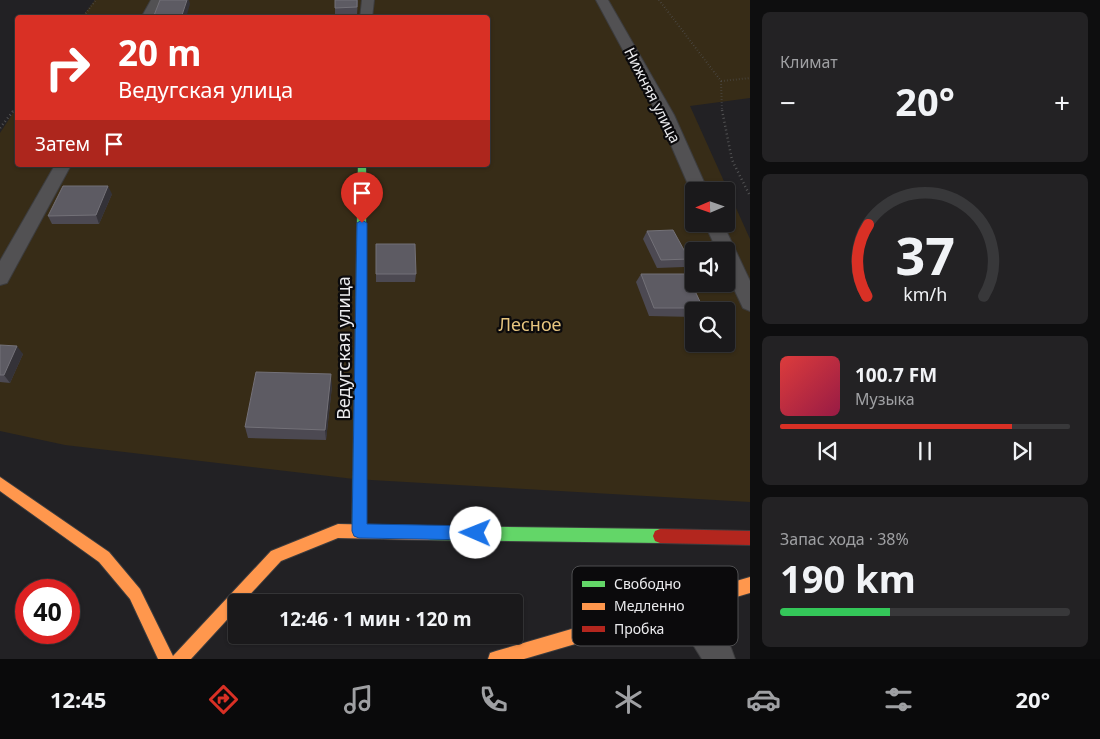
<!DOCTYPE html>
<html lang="ru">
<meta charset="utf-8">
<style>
:root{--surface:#1a191b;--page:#232224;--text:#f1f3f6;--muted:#9fa0a3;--line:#38383a;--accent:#d93025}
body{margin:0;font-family:"Noto Sans",sans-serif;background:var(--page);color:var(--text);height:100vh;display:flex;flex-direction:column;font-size:19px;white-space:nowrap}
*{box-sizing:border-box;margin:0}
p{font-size:16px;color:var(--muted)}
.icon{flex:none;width:28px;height:28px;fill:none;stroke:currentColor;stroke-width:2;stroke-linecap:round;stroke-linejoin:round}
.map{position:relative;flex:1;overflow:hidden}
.details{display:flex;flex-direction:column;gap:12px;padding:12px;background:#0e0e0f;width:350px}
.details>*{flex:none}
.banner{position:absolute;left:15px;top:15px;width:475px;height:152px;border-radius:5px;box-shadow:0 1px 4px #0004,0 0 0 1px var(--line);background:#d93025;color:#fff;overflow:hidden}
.needle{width:32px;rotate:268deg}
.fabs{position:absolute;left:685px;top:182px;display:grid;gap:10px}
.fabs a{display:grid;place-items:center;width:50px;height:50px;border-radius:5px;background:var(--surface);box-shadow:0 1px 4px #0004,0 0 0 1px var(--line);font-size:25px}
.speed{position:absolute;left:15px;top:579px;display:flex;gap:10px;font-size:25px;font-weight:700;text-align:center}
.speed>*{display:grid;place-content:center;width:65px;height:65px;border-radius:50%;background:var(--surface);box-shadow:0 1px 4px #0004,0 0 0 1px var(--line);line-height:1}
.speed .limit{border:8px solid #d22;background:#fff;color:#111}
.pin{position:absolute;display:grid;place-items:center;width:42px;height:42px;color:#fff;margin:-51px -21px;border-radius:50% 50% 50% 0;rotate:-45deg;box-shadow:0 0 5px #0007}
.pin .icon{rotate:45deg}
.me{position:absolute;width:55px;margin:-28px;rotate:271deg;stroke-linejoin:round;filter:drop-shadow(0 0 4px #0008)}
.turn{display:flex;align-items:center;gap:18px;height:105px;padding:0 20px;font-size:22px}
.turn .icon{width:65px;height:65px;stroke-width:2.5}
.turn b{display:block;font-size:35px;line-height:42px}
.then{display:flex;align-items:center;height:48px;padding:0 20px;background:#0003;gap:10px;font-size:19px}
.big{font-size:38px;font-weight:700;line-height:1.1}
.details .widget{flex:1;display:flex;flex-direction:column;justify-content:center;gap:8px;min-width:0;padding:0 18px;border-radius:8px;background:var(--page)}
.details .dial{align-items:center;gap:0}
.dial svg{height:130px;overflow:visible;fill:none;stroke:var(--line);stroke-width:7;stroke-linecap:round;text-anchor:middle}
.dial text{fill:var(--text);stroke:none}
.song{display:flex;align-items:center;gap:15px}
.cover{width:60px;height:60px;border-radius:8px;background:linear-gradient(135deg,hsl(0 70% 55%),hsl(340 70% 35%))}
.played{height:5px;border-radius:2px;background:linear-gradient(90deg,var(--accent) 80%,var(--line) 80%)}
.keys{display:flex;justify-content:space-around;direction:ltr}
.heat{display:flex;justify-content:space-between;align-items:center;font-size:28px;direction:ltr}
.charge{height:8px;border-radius:4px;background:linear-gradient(90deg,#34c759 38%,var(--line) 0)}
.trip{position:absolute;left:228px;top:594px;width:295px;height:50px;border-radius:5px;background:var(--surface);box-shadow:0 1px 4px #0004,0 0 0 1px var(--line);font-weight:700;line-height:50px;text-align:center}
.tab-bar{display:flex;height:80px;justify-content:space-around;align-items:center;background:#0a0a0b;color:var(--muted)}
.tab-bar .icon{width:35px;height:35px}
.tab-bar .current{color:var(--accent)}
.tab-bar b{font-size:22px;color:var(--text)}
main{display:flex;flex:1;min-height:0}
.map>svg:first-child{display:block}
</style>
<main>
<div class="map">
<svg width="750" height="659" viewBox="0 0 750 659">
<rect width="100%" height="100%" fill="#222124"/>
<!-- green -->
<path fill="#372c17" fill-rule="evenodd" d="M95,0H750V98L690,106L750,239V502L354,479L65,445L0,431V133L17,107L18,165H488V18L82,17ZM694,191H726V224H694ZM694,251H726V284H694ZM694,311H726V344H694Z"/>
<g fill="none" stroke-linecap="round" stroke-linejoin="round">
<!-- street casing -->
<g stroke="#3c3c3e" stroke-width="2">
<g id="street">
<path d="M151,0H163L153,18H141Z"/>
<path d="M362,0H374L372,18H360Z"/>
<path d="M596,0H608L674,115L708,191H694V195L691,191L658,115Z"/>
<path d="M55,165H71L7,283L0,285V261Z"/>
<path d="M705,224H723L750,281V311L743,308L726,272V251H717Z"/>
<path d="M684,589L694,594L731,648L735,659H702L674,614L669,604L674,594Z"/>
</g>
</g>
<!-- fast casing -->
<g stroke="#3c3c3e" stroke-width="2">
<g id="fast">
<path d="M358,165H366V531L364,536L359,538L354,536L352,531Z"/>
<path d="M428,526L660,529L665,531L667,536L665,541L660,543L428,540L423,538L421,533L423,528Z"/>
</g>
</g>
<!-- slow casing -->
<g stroke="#3c3c3e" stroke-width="2">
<g id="slow">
<path d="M0,477L109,552L140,589L173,656L271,551L338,524L428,526L433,528L435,533L433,538L428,540L338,538L281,561L243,602H236V610L191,659H158L130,599L99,562L0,491Z"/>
<path d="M750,577V593L524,659H488L490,653L496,651Z"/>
</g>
</g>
<!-- jam casing -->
<g stroke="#3c3c3e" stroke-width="2">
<path id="jam" d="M660,529L750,531V545L660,543L655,541L653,536L655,531Z"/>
</g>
<!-- path-far1 -->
<g stroke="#535354" stroke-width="2" stroke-dasharray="0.5 2.5" stroke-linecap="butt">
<path d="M659,0L721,81L722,111"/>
<path d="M82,18L96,0"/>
<path d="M721,81L750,78"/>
<path d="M13,111L18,104"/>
</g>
<!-- path -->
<g stroke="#535354" stroke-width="2.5" stroke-dasharray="1 3" stroke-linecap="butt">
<path d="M722,110L732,160L750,196"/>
<path d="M0,128L14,110"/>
</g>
<!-- street -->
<use href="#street" fill="#525153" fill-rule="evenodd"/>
<!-- fast -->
<use href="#fast" fill="#63d668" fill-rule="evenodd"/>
<!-- slow -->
<use href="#slow" fill="#ff974d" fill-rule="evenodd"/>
<!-- jam -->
<use href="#jam" fill="#b3261e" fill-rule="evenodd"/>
</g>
<!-- wall -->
<g fill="#4c4952">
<path d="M358,0L357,15H335V8Z"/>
<rect x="408" y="165" width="30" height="2"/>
<path d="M112,194L99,224H52L48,216Z"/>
<path d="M647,231L689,259L684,267L657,268L643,239Z"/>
<path d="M376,244L416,274L415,282H376Z"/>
<path d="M641,274L703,308L701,311H694V317L649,316L636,282Z"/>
<path d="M0,345L23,354L10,383L0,382Z"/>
<path d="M332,386L326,440L248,438L245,427Z"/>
</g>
<!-- shaded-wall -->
<g fill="#343238">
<path d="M187,0H189L190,4L186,18H181Z"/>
<path d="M108,186L112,194L99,224L96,215Z"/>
<path d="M17,346L23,354L10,383L4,375Z"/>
<path d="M331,374L332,386L326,440L325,430Z"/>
</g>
<!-- building -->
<g fill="#5d5b63" stroke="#737178">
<path d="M160,0H187L181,18H153Z"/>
<path d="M335,0H357V7L335,8Z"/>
<path d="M63,186H108L96,215L48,216Z"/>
<path d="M673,230L689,259L661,260L647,231Z"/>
<path d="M376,244H415L416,274H376Z"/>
<path d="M641,274H687L703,308H654Z"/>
<path d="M0,345L17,346L4,375H0Z"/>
<path d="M256,372L331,374L325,430L245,427Z"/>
</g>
<!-- route -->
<path fill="#1a73e8" stroke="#114b97" d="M362,220L367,223V524L476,526L482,528L484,533L482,538L476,540L359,538L354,536L352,531L357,223Z"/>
<g text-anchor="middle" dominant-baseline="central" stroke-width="4.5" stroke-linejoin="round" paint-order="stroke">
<!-- far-street labels -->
<g font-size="15" fill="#ebebee" stroke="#0b0a0c">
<text transform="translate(653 95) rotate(63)">Нижняя улица</text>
</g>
<!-- park labels -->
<g font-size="18" fill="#e6c47e" stroke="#0b0a0c">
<text x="530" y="324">Лесное</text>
</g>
<!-- street labels -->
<g font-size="18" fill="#ebebee" stroke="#0b0a0c">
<text transform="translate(343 348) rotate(-90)">Ведугская улица</text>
</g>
</g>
<!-- legend -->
<rect x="572" y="566" width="166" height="80" rx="8" fill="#0b0a0c" stroke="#4e4e50" stroke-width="1"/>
<rect x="582" y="581" width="23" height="6" fill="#63d668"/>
<rect x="582" y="603" width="23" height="7" fill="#ff974d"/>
<rect x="582" y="626" width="23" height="6" fill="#b3261e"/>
<g font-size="14" fill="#ebebee">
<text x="614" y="589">Свободно</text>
<text x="614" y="611">Медленно</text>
<text x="614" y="634">Пробка</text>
</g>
</svg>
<div class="fabs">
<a><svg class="needle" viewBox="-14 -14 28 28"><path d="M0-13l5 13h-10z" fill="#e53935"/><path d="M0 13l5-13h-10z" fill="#9fa0a3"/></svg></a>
<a><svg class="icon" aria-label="sound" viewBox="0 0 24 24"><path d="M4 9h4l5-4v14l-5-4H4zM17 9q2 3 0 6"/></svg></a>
<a><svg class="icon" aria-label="search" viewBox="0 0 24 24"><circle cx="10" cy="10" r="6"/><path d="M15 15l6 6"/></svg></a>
</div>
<div class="speed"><div class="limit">40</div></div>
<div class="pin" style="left:362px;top:223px;background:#d93025"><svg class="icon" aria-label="arrive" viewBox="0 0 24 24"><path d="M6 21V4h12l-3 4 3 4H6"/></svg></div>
<svg class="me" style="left:476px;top:533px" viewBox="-20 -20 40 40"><circle r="19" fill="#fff"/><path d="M0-13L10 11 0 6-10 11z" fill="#1a73e8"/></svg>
<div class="trip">12:46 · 1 мин · 120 m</div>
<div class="banner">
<div class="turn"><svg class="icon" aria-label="right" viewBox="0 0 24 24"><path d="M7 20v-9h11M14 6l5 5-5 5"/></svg><div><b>20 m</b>Ведугская улица</div></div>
<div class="then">Затем<svg class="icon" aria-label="arrive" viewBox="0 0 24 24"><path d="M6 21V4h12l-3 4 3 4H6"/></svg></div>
</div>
</div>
<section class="details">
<div class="widget"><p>Климат</p>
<div class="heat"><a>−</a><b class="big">20°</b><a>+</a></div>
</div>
<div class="widget dial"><svg viewBox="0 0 100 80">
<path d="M14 69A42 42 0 1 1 86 69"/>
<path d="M14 69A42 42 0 0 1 15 25" stroke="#d93025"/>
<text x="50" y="56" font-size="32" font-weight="700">37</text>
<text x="50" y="72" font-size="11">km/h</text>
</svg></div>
<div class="widget">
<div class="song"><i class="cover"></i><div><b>100.7 FM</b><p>Музыка</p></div></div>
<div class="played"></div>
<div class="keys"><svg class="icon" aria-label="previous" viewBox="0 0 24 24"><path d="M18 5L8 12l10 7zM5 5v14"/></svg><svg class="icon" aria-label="pause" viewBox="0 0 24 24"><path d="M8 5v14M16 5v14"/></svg><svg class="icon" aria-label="next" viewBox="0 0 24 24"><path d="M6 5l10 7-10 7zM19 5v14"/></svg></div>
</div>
<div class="widget"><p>Запас хода · 38%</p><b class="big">190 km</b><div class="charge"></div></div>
</section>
</main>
<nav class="tab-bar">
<b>12:45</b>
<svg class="icon current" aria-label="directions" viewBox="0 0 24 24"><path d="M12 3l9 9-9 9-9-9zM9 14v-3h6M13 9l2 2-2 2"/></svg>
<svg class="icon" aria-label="music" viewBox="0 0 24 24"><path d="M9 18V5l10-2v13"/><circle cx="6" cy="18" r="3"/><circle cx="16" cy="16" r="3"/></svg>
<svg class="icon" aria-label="phone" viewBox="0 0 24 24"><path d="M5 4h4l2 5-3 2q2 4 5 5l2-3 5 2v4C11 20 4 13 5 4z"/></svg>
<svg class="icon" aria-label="climate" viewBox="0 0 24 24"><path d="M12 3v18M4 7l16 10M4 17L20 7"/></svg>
<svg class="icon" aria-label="car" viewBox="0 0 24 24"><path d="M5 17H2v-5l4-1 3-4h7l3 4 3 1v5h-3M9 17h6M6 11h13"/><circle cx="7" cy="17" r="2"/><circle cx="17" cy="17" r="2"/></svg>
<svg class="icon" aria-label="filters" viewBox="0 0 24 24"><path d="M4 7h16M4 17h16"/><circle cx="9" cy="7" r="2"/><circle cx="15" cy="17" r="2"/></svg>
<b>20°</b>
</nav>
